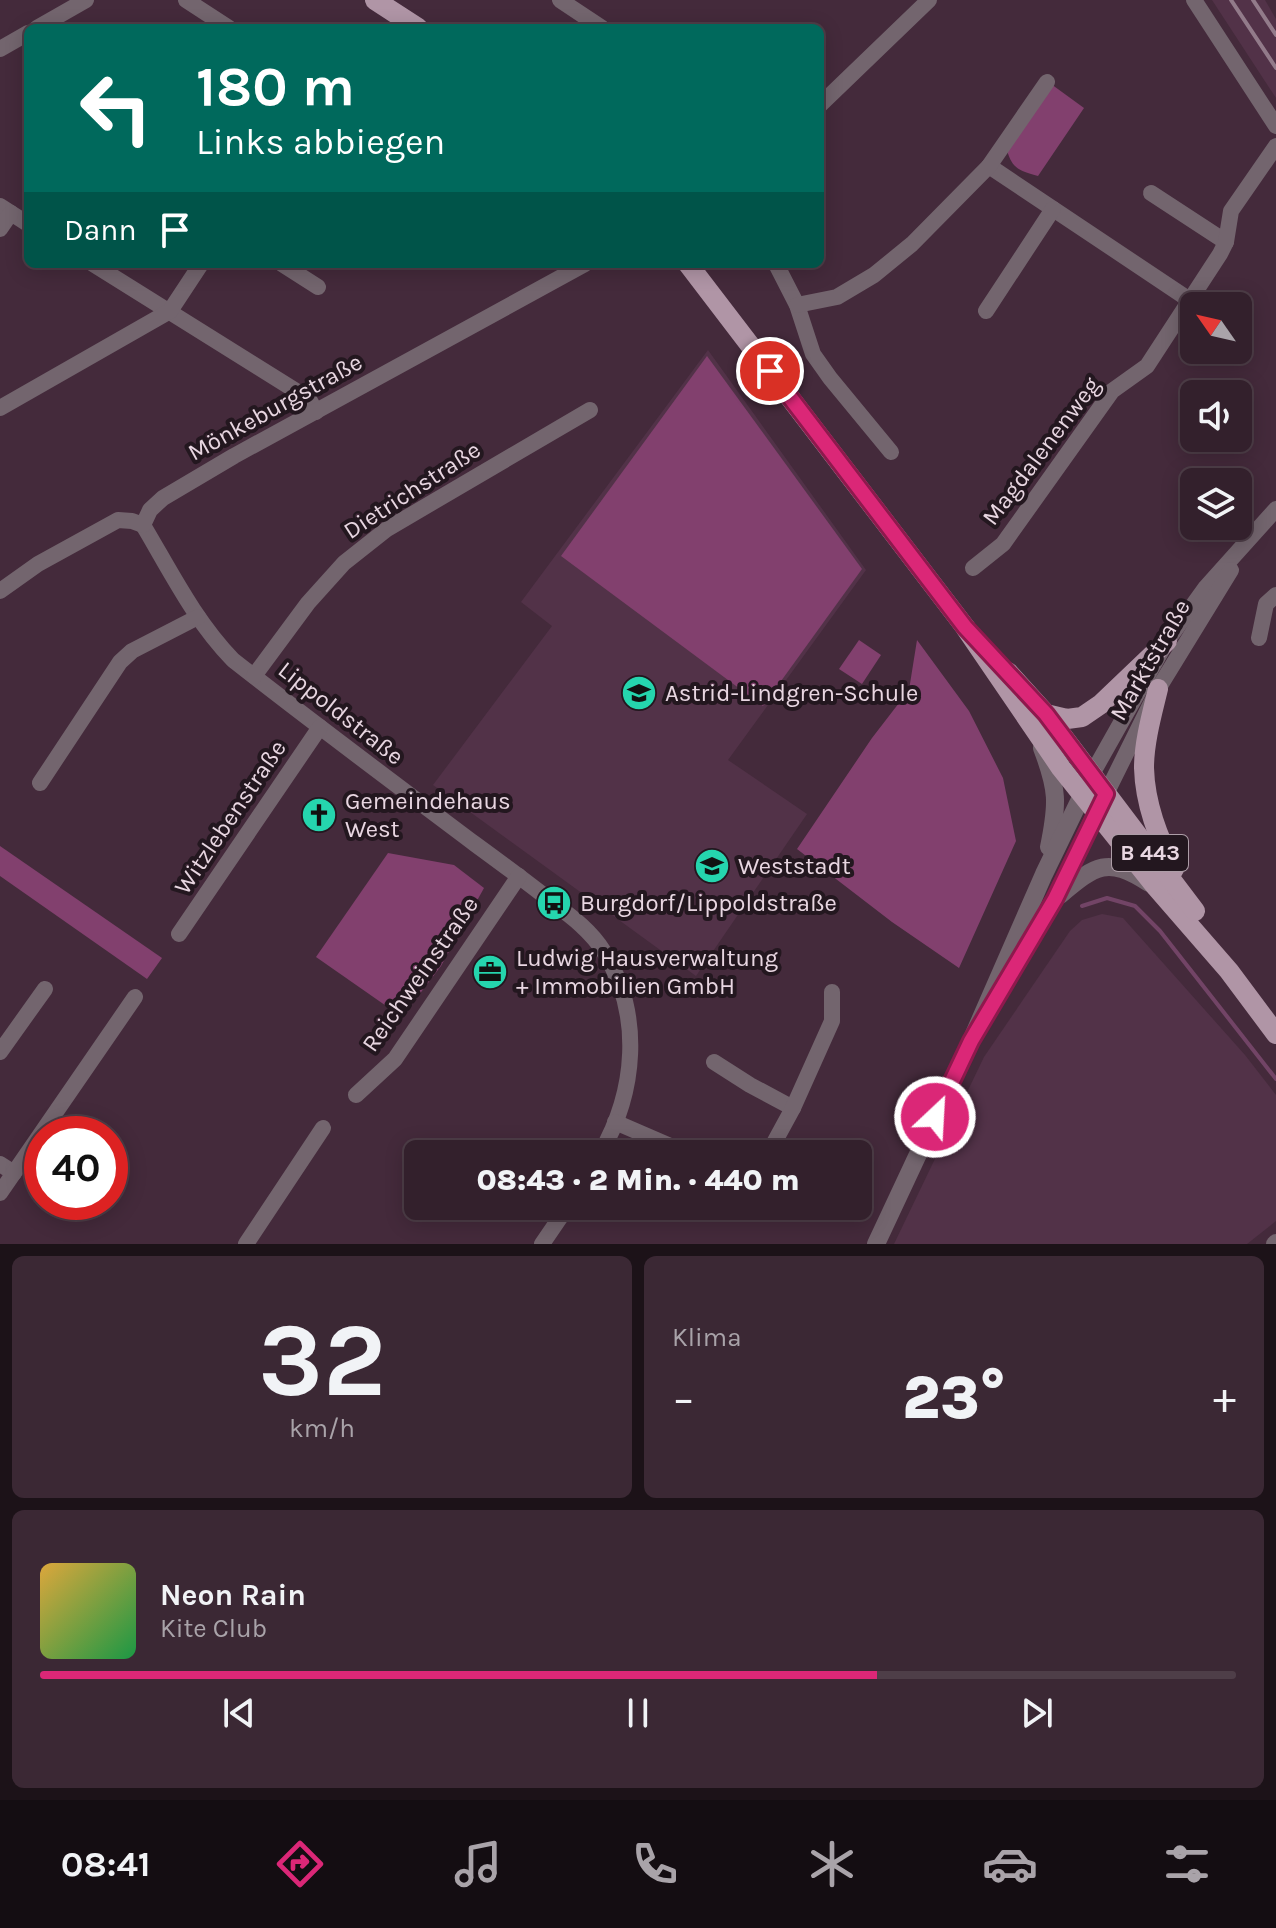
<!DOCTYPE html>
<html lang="de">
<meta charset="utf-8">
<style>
:root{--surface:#33202c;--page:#3b2834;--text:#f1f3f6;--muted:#a9a3a9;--line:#4e3e48;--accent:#db2777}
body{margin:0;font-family:Karla,sans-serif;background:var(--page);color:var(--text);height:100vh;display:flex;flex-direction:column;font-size:30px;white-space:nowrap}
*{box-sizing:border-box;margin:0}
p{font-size:26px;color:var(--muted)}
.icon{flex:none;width:44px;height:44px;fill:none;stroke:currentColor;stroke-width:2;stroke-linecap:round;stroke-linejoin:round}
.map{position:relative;height:1244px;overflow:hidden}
.panel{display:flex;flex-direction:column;gap:12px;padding:12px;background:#1c1218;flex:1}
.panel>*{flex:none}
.banner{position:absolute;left:24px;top:24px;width:800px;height:244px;border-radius:12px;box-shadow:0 4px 20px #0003,0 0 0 2px var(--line);background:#00695c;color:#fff;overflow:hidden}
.needle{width:52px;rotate:304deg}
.fabs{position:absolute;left:1180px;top:292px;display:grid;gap:16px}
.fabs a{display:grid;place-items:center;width:72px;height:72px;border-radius:12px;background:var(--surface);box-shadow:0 4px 20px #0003,0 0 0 2px var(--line);font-size:40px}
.speed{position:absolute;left:24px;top:1116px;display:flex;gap:16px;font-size:40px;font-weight:700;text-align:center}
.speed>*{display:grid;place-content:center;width:104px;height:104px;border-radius:50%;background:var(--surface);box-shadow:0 4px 20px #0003,0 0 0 2px var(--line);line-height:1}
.speed .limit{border:12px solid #d22;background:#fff;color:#111}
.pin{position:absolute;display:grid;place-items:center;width:68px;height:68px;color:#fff;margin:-34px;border:4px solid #fff;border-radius:50%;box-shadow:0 2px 8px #0007}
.me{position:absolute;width:88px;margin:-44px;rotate:25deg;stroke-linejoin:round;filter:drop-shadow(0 0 6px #0008)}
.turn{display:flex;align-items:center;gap:28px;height:168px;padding:0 40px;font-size:36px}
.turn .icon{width:104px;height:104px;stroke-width:2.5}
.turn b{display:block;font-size:56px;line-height:68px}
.then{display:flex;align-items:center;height:76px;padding:0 40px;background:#0003;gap:16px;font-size:30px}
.big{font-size:60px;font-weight:800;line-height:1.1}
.panel .widget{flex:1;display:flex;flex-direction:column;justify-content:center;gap:12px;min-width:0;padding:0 28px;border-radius:12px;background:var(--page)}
.panel .dial{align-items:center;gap:0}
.dial b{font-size:104px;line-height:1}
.song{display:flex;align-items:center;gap:24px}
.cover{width:96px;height:96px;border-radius:12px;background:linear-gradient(135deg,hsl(40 70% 55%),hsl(140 70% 35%))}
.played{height:8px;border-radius:4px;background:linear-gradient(90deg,var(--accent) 70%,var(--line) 70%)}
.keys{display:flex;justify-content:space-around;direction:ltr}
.heat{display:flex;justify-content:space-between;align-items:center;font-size:44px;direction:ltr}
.panel .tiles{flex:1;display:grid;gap:12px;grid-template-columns:1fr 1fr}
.widget:last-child{grid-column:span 2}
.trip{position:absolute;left:404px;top:1140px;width:468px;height:80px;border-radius:12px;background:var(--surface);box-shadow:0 4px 20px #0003,0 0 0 2px var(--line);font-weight:800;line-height:80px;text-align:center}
.tab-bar{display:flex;height:128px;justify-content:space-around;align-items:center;background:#140d12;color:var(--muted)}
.tab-bar .icon{width:56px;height:56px}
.tab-bar .on{color:var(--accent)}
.tab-bar b{font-size:36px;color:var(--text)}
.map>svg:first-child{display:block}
</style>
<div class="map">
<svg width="1276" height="1244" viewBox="0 0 1276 1244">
<rect width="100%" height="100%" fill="#442a3b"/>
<!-- built -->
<g fill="#523248">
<path d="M1212,0H1265L1276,19V98Z"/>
<path d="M708,350L866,570L728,760L807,814L696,976L433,785L552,626L521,602Z"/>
<path d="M1102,914L1123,918L1245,1055L1276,1095V1221L1247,1244H894L984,1057L1070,931L1082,920Z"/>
</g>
<!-- green -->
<g fill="#82406e">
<path d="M1051,84L1084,108L1038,176C1020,171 1012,169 1007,150Z"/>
<path d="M707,356L862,569L763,706L561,556Z"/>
<path d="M859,640L881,655L862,684L839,669Z"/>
<path d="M917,640L969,711L1003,778L1016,841L959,968L892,922L797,849L872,738L909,690Z"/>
<path d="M0,846L162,958L147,979L0,876Z"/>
<path d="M388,853L454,865L484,888L441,966L402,1017L316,957Z"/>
</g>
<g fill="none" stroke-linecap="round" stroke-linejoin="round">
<!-- stream -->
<path stroke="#724466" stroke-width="4" d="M1082,906L1107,898L1135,906L1160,931L1276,1079"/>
<!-- minor -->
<g stroke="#73656e" stroke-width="16">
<path d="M186,0L229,28"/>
<path d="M560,0L602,28"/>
<path d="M1194,0L1276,126"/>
<path d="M37,28L86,0"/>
<path d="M0,49L28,33"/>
<path d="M820,105L929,0"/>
<path d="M989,166L1191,301"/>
<path d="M1151,193L1226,242"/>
<path d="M0,206L28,224"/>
<path d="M0,229L11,213"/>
<path d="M93,264L309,399L316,412"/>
<path d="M282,264L318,287"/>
<path d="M776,264L797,305L813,354L830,378L891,452"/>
<path d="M797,305L837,297L874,275L912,244L989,166L1047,82"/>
<path d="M986,311L1053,209"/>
<path d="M0,408L170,311L201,264"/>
<path d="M143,525C171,572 195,621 233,660C313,723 394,783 475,844C501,863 527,882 552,902C572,917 591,931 604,952C643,1015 636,1092 600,1154"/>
<path d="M973,568L1003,544L1112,391L1147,366L1220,254L1226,242L1231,211L1276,146"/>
<path d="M0,591L38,564L118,520L132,521L143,525L150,510L163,498L234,456L585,264"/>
<path d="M1259,638L1266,604L1276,595"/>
<path d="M254,676L308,603L344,563L387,529L590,410"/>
<path d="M1092,774L1167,641L1206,587L1276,509"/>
<path d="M40,783L120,662L132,651L198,617"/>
<path d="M1106,794L1158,689L1231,570"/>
<path d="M179,934L320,727"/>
<path d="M0,1052L45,989"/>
<path d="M714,1062L750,1085L793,1108"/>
<path d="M356,1095L395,1059L519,876"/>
<path d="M615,1122L689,1154"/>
<path d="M768,1154L793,1108L832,1021V992"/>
<path d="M0,1164L14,1173"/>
<path d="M0,1193L135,997"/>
<path d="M246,1244L323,1128"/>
<path d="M542,1244L568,1206"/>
<path d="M1274,1244L1276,1242"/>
</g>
<!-- tertiary -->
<g stroke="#73656e" stroke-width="18">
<path d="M1042,748C1058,790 1058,803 1049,847"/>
<path d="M1060,895C1096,865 1107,856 1149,883"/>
<path d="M1013,969L1055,899L1102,801"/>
<path d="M876,1244L971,1041L1044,874L1087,785"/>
</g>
<!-- primary -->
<g stroke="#b095a6" stroke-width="20">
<path d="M375,0L418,28"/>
<path d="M688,264L965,627L1061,768L1156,887L1229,971L1276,1034"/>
<path d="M1008,672L1046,714L1195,911"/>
<path d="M1158,689C1152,714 1144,742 1144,768C1145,804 1158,837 1174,869"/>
<path d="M1046,714L1067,719L1082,717L1101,704L1167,641"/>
</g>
<!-- rail -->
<g stroke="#927b8a" stroke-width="4">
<path d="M1231,0L1276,68"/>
<path d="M1253,0L1276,35"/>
</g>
</g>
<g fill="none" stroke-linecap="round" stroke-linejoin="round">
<!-- route casing -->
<g stroke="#8e194d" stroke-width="20">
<path id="route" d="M770,371L965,627L1046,714L1106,794L1055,899L971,1041L935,1117"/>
</g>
<!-- route -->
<use href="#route" stroke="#db2777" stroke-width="14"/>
</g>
<!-- icons -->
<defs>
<g id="school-disc" transform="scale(1.8)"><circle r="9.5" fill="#25d5ae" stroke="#23171f"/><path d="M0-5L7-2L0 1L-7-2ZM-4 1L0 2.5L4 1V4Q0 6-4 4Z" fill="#111"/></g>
<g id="church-disc" transform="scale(1.8)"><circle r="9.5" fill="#25d5ae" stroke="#23171f"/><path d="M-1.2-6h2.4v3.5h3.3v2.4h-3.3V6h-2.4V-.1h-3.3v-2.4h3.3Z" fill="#111"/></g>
<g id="bus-disc" transform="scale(1.8)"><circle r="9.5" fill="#25d5ae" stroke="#23171f"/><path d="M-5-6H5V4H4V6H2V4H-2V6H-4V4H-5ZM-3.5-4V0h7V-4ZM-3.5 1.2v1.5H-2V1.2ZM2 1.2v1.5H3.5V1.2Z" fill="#111"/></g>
<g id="office-disc" transform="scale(1.8)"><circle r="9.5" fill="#25d5ae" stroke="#23171f"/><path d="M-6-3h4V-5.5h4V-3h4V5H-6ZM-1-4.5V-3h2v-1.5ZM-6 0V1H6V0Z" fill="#111"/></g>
</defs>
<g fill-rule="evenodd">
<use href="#school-disc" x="639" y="693"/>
<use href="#church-disc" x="319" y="815"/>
<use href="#school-disc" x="712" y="866"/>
<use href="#bus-disc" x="554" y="903"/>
<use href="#office-disc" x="490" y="972"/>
</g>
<g text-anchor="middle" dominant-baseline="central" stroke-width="8" stroke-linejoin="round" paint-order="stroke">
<!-- shield labels -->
<rect fill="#23171f" stroke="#ad9da7" stroke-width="2" x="1112" y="835" width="76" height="36" rx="6"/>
<g font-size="22" font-weight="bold" fill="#e8d6e1">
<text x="1150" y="853">B 443</text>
</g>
<!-- street labels -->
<g font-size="24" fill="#e8d6e1" stroke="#23171f">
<text transform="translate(275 407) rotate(-29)">Mönkeburgstraße</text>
<text transform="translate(1041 451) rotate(-53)">Magdalenenweg</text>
<text transform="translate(412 490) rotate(-33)">Dietrichstraße</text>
<text transform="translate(1150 660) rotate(-60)">Marktstraße</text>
<text transform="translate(341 713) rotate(38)">Lippoldstraße</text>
<text transform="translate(230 817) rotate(-56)">Witzlebenstraße</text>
<text transform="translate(420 974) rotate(-55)">Reichweinstraße</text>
</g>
<!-- poi labels -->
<g font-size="24" fill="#e8d6e1" stroke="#23171f" text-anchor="start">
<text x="665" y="693">Astrid-Lindgren-Schule</text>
<text x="345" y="801">Gemeindehaus<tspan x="345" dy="28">West</tspan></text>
<text x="738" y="866">Weststadt</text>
<text x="580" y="903">Burgdorf/Lippoldstraße</text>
<text x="516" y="958">Ludwig Hausverwaltung<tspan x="516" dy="28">+ Immobilien GmbH</tspan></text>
</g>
</g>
</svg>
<div class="fabs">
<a><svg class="needle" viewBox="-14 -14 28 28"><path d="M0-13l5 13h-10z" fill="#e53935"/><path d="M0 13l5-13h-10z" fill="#a9a3a9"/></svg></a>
<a><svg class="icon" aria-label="sound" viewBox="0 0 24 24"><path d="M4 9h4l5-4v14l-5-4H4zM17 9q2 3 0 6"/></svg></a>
<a><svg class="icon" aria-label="layers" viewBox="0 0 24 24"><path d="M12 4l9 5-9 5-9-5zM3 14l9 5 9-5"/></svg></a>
</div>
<div class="speed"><div class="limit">40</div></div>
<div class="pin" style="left:770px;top:371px;background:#d93025"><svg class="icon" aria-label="arrive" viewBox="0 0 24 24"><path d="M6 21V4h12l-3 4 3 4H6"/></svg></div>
<svg class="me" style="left:935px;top:1117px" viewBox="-20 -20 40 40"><circle r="17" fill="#db2777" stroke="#fff" stroke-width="3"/><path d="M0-11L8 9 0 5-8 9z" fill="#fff"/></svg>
<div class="trip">08:43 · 2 Min. · 440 m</div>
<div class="banner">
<div class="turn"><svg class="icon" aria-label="left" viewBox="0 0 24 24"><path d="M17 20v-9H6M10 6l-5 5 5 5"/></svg><div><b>180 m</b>Links abbiegen</div></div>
<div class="then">Dann<svg class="icon" aria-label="arrive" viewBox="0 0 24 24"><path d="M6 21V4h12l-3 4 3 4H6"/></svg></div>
</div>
</div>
<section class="panel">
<div class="tiles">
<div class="widget dial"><b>32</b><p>km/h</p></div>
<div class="widget"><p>Klima</p>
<div class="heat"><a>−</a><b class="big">23°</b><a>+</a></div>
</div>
<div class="widget">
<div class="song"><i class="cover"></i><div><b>Neon Rain</b><p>Kite Club</p></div></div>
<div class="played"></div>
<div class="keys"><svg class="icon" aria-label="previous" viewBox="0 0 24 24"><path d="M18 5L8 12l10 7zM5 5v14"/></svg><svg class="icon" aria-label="pause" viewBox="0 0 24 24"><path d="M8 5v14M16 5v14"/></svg><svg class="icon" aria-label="next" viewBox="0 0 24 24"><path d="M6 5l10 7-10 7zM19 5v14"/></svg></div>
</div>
</div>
</section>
<nav class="tab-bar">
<b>08:41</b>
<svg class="icon on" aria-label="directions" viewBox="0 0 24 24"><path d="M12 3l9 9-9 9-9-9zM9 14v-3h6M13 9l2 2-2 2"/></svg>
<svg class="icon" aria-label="music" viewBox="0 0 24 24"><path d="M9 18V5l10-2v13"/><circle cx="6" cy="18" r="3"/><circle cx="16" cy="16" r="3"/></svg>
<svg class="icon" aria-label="phone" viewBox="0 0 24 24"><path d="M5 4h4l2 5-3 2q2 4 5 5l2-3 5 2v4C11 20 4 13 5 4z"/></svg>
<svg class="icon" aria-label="climate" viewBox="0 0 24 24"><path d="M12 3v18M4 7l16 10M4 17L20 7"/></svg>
<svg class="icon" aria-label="car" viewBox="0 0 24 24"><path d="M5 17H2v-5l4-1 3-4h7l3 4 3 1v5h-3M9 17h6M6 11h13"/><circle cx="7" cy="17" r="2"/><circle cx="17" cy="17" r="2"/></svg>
<svg class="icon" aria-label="filters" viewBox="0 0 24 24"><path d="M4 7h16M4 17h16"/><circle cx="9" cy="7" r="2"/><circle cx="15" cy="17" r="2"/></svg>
</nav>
